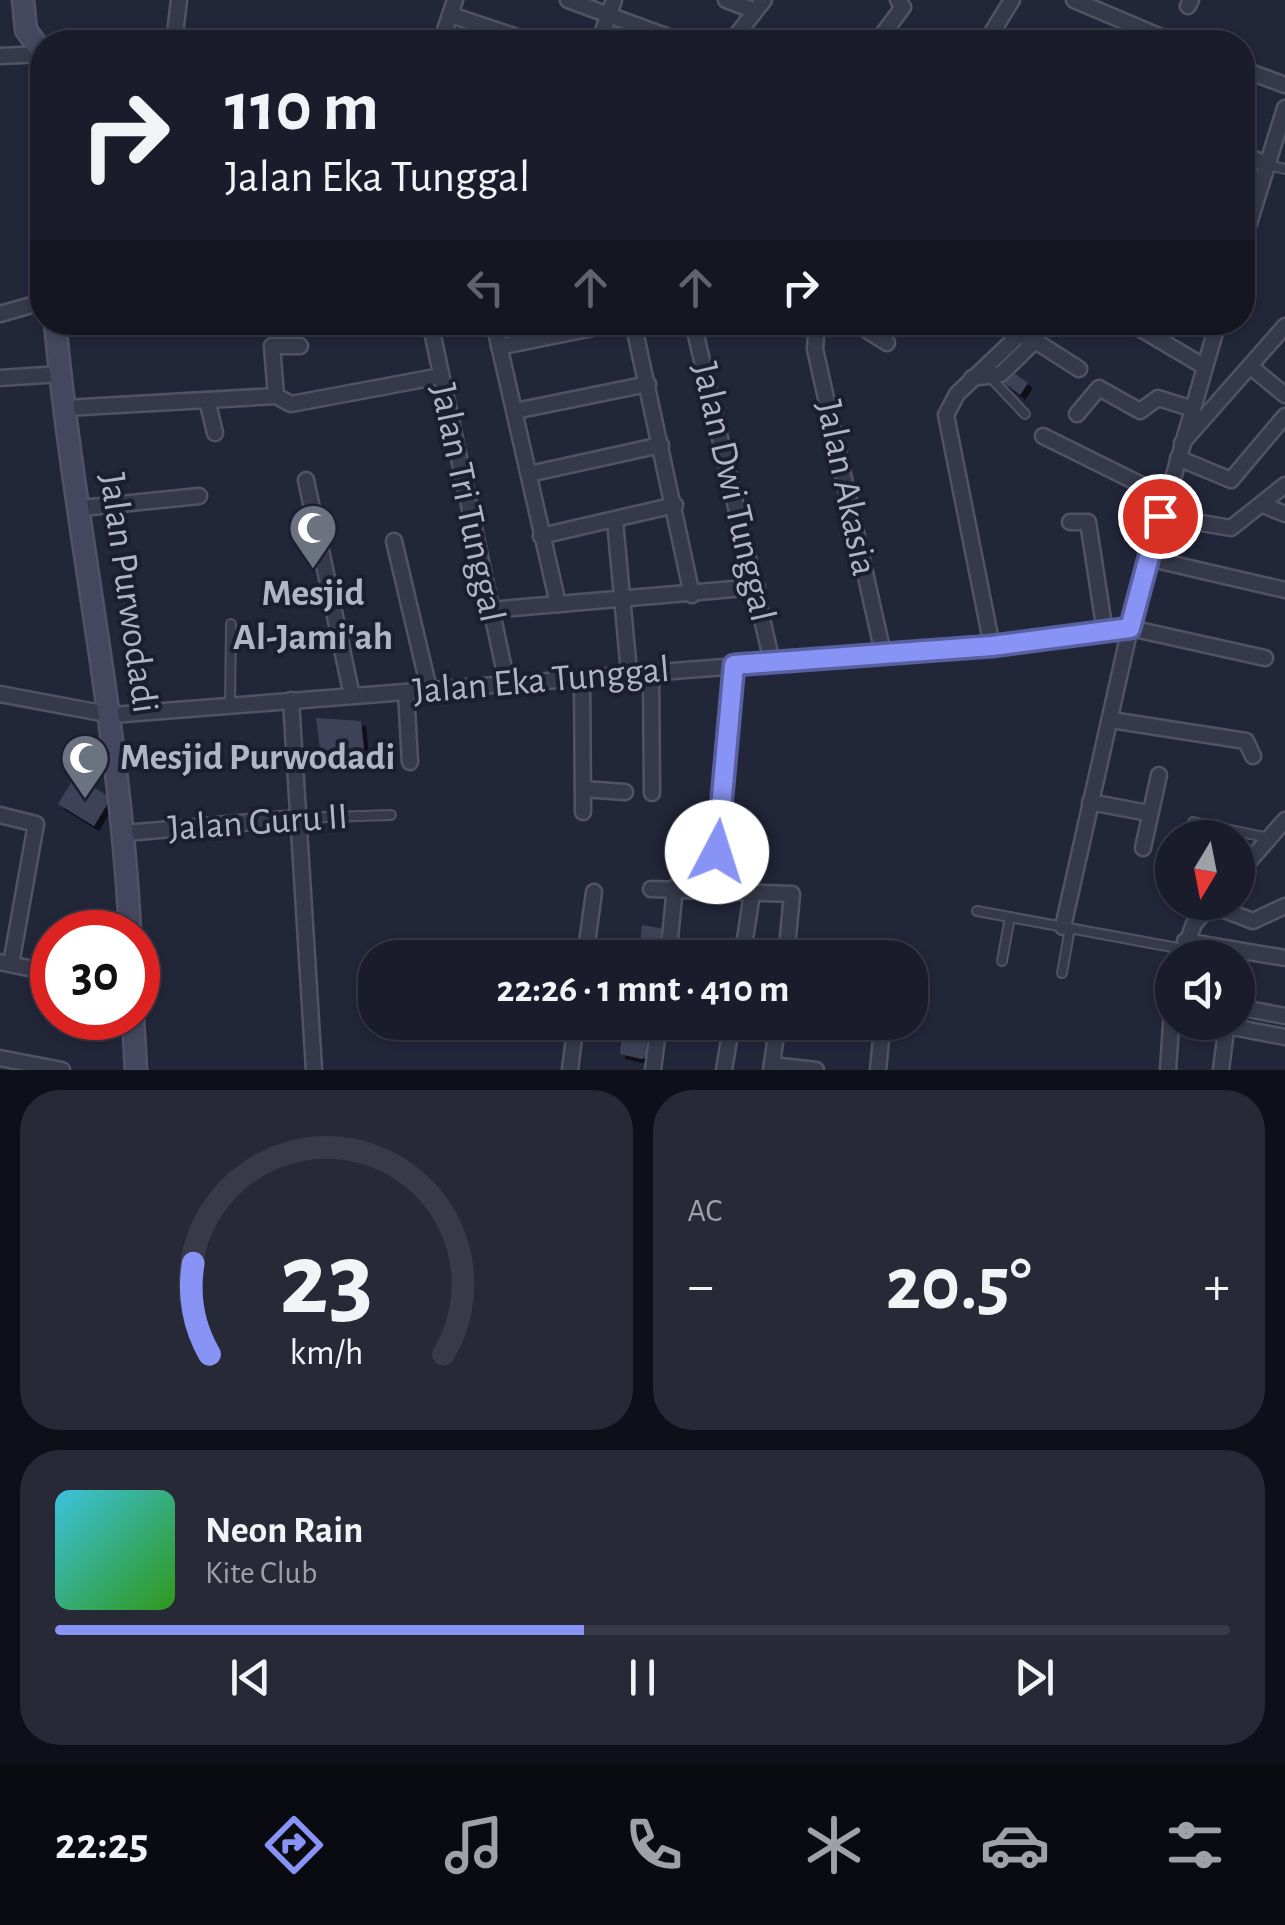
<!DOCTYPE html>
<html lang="id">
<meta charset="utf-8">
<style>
:root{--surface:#1a1c2b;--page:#272937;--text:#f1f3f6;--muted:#9fa1a9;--line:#383a47;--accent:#8794f5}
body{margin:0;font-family:"Alegreya Sans",sans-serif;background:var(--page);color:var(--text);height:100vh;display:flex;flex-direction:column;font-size:38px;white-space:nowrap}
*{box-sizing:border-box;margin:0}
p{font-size:32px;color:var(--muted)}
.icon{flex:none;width:55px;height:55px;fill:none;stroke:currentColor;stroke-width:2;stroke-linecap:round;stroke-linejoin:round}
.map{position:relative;height:1070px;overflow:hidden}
.panel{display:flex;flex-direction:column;gap:20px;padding:20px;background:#0e0f18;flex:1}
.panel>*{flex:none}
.top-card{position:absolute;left:30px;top:30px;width:1225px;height:305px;border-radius:40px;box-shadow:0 2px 8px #0004,0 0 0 2px var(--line);background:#1a1c2b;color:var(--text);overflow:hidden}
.needle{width:65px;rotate:190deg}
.tools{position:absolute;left:1155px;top:820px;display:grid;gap:20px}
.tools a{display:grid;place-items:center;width:100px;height:100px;border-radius:50%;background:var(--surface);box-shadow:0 2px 8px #0004,0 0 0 2px var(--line);font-size:50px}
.speed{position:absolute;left:30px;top:910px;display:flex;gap:20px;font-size:50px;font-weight:700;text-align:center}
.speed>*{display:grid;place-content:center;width:130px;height:130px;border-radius:50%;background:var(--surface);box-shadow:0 2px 8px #0004,0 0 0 2px var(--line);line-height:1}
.speed .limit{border:15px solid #d22;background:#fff;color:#111}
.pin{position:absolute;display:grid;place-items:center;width:85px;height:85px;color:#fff;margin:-42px;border:5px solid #fff;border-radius:50%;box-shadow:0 2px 10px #0007}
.me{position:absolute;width:110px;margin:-55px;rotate:5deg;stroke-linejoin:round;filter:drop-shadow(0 0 8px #0008)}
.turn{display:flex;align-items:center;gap:35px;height:210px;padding:0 30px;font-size:45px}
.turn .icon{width:130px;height:130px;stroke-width:2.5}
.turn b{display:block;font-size:70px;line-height:85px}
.lanes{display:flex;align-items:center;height:95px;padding:0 30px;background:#0003;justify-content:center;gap:50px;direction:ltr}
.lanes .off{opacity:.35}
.big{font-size:75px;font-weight:700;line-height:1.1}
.panel .tile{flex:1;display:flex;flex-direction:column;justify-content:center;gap:15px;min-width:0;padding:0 35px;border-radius:40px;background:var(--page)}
.panel .dial{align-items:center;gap:0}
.dial svg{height:260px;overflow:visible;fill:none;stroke:var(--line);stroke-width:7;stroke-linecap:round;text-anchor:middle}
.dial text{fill:var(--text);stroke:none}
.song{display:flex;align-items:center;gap:30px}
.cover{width:120px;height:120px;border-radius:15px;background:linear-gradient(135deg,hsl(190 70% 55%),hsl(110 70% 35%))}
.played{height:10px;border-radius:5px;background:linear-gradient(90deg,var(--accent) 45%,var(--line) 45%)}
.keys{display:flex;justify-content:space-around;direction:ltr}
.heat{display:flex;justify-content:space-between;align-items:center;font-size:55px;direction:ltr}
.panel .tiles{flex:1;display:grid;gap:20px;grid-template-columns:1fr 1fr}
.tile:last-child{grid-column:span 2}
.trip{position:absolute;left:358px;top:940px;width:570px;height:100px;border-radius:40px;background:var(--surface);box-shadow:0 2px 8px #0004,0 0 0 2px var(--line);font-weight:700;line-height:100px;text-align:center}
.menu{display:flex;height:160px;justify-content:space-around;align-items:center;background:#0a0b11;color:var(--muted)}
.menu .icon{width:70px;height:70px}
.menu .active{color:var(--accent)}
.menu b{font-size:45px;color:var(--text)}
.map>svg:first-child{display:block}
</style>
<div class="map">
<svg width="1285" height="1070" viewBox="0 0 1285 1070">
<defs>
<filter id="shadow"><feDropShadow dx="5" dy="5" stdDeviation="0" flood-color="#0009"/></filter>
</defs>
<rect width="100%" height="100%" fill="#222639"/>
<!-- green -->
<path fill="#24323a" d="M420,1023H470L468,1042L418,1032Z"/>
<!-- building -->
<g fill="#3e4359" filter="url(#shadow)">
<path d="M1011,371L1028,383L1020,395L1003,382Z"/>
<path d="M316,718L361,721L365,759L321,757Z"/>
<path d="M75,776L111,798L94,826L58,804Z"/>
<path d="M642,925L665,929L661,955L639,954Z"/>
<path d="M622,1033L646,1038L647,1056L642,1059L620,1054Z"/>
</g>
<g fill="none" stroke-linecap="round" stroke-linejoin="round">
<!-- lane casing -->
<g stroke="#515364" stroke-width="12">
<g id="lane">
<path d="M1267,165L1285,169"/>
<path d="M990,377L1025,414"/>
<path d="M230,707L231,624"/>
<path d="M298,818L391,815"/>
<path d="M1193,822L1269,838"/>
<path d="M977,911L1183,949"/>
<path d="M1002,961L1010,917"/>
<path d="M1062,973L1070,928"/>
</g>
</g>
<!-- street casing -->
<g stroke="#515364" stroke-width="19">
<g id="street">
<path d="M568,0L682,42"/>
<path d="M726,0L755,11"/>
<path d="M1074,0L1173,42"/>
<path d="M1188,6L1191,0"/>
<path d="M451,15L532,42"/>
<path d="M174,42L179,0"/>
<path d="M441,42L455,0"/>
<path d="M599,42L614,0"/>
<path d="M731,42L764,0"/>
<path d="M877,42L903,7L898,0"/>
<path d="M986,42L1012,0"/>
<path d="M0,56L42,54"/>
<path d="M1242,69L1285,85"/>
<path d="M1242,153L1267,165"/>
<path d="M1242,246L1285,108"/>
<path d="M0,314L42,302"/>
<path d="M430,322L507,683"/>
<path d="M633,322L692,595"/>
<path d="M693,322L772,662"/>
<path d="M817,322L815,349L883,653"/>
<path d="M854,322L887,343"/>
<path d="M1129,322L1205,367"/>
<path d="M494,323L558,604"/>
<path d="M693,325L738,322"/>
<path d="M499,347L622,322"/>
<path d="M1251,367L1285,395"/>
<path d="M0,378L60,374"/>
<path d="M972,378L1001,374L1035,341"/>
<path d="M276,396L272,346H300"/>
<path d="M207,400L215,433"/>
<path d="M65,408L276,396L291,404L441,376"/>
<path d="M515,411L648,384"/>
<path d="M1077,414L1099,388L1140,411L1158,398L1193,409"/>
<path d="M1043,436L1166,497"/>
<path d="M1182,443L1285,326"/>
<path d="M1178,458L1231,480L1285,416"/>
<path d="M529,474L661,445"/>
<path d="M306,480L352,696"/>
<path d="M1263,505L1285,514"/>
<path d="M82,508L199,496"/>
<path d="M1160,516L1231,528L1285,485"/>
<path d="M615,521L629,672"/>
<path d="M1070,522H1088L1105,632"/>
<path d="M541,536L675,505"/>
<path d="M394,541L429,689"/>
<path d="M1151,559L1285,590"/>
<path d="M489,610L757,587"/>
<path d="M992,646L946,415L957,394L1018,336L1029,337L1079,369"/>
<path d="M651,672L652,793"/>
<path d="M582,677L583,812"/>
<path d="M406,692L410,762"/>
<path d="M0,694L112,715L992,646L1130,628L1265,658"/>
<path d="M291,700L314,1070"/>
<path d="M1111,720L1246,741L1253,756"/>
<path d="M583,789L625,792"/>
<path d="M1090,802L1148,813"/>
<path d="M0,815L36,824L11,964"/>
<path d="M125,833L298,818"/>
<path d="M1143,848L1159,775"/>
<path d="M1238,874L1285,820"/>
<path d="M651,889L792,894L786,958"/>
<path d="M713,889L733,665"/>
<path d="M1211,905L1253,921L1285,906"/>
<path d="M1063,927L1130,628L1218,322"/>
<path d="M1185,941L1285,958"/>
<path d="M585,958L594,892"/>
<path d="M668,958L675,887"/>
<path d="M742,958L752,894"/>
<path d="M1181,958L1194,924L1213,902"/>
<path d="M0,962L52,973"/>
<path d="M1238,1007L1285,1016"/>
<path d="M1227,1026L1285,1037"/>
<path d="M0,1058L62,1070"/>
<path d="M772,1065L816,1070"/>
<path d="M570,1070L576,1022"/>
<path d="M653,1070L659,1022"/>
<path d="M724,1070L732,1022"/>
<path d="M771,1070L778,1022"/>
<path d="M878,1070L881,1039"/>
<path d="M1168,1070L1172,1010"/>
<path d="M1221,1070L1227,1022"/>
</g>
</g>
<!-- secondary casing -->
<g stroke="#515364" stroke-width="25">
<g id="secondary">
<path d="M23,0L26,30L42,52"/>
<path d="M55,322C74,527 120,726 130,932"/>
<path d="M133,1018L136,1070"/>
</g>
</g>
<!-- lane -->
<use href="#lane" stroke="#36394a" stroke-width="8"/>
<!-- street -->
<use href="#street" stroke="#36394a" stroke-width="14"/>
<!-- secondary -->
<use href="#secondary" stroke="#44475d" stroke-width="20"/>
</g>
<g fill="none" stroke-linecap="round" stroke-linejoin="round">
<!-- route casing -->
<g stroke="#58609f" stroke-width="25">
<path id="route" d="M717,852L734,665L992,646L1130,628L1160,516"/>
</g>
<!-- route -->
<use href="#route" stroke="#8794f5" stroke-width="18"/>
</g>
<!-- icons -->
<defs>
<g id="mosque-pin" transform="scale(2.5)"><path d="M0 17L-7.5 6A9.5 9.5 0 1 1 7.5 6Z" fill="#6b7280" stroke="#1b1e2e"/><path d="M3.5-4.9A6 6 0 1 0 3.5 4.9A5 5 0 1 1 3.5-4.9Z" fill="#fff"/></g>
</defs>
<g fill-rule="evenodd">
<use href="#mosque-pin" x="313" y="528"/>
<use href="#mosque-pin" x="85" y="758"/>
</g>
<g text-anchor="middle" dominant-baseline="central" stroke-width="8" stroke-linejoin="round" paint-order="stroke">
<!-- street labels -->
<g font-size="38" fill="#b1b3c6" stroke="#1b1e2e">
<text transform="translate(846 488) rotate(78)">Jalan Akasia</text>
<text transform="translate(733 492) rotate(77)">Jalan Dwi Tunggal</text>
<text transform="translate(467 503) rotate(78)">Jalan Tri Tunggal</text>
<text transform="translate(128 593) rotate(82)">Jalan Purwodadi</text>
<text transform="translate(541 681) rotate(-5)">Jalan Eka Tunggal</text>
<text transform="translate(258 823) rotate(-4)">Jalan Guru II</text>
</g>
<!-- poi labels -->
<g font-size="38" font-weight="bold" fill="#b1b3c6" stroke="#1b1e2e">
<text x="313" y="594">Mesjid<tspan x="313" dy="44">Al-Jami'ah</tspan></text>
<text x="120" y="758" text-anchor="start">Mesjid Purwodadi</text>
</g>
</g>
</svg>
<div class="tools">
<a><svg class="needle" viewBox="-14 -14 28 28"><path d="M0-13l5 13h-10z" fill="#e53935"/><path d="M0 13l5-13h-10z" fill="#9fa1a9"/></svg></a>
<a><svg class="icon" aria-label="sound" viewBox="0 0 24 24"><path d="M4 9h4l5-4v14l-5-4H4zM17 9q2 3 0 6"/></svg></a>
</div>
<div class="speed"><div class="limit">30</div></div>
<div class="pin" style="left:1160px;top:516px;background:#d93025"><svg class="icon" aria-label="arrive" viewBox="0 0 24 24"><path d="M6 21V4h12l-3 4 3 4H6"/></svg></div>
<svg class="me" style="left:717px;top:852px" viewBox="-20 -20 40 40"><circle r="19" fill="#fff"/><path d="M0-13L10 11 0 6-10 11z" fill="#8794f5"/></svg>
<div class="trip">22:26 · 1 mnt · 410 m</div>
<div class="top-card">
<div class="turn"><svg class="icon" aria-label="right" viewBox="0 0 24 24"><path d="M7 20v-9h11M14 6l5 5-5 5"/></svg><div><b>110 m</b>Jalan Eka Tunggal</div></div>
<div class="lanes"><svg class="icon off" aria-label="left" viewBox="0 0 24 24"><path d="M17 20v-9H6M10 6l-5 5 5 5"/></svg><svg class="icon off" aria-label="ahead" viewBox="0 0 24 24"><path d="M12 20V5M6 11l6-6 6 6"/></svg><svg class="icon off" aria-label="ahead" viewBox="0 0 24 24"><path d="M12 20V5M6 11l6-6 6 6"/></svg><svg class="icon" aria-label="right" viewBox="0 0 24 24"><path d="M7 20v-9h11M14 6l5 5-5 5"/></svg></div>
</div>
</div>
<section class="panel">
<div class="tiles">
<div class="tile dial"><svg viewBox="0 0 100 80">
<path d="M14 69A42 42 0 1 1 86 69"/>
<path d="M14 69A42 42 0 0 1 9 41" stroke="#8794f5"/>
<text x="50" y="56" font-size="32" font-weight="700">23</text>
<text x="50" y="72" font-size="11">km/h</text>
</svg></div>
<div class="tile"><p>AC</p>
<div class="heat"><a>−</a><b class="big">20.5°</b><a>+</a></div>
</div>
<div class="tile">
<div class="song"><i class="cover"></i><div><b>Neon Rain</b><p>Kite Club</p></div></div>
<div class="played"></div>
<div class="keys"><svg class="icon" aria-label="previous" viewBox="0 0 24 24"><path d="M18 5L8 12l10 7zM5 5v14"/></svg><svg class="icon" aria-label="pause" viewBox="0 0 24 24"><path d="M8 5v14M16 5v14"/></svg><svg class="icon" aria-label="next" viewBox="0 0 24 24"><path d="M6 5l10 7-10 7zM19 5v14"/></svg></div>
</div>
</div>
</section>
<nav class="menu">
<b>22:25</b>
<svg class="icon active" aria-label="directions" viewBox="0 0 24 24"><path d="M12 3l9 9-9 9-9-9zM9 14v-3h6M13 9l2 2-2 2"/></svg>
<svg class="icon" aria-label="music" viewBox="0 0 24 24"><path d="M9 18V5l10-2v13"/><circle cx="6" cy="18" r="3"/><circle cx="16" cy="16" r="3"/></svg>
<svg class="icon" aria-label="phone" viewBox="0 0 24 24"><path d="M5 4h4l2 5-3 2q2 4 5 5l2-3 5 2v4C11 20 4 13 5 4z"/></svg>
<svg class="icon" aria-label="climate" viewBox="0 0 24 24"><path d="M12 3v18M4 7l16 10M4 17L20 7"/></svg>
<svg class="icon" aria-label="car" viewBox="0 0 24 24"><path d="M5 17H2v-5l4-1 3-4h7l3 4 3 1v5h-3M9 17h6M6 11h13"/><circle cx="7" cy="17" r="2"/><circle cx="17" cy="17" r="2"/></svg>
<svg class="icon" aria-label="filters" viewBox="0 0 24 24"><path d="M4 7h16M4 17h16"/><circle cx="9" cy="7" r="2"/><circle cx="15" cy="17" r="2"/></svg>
</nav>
